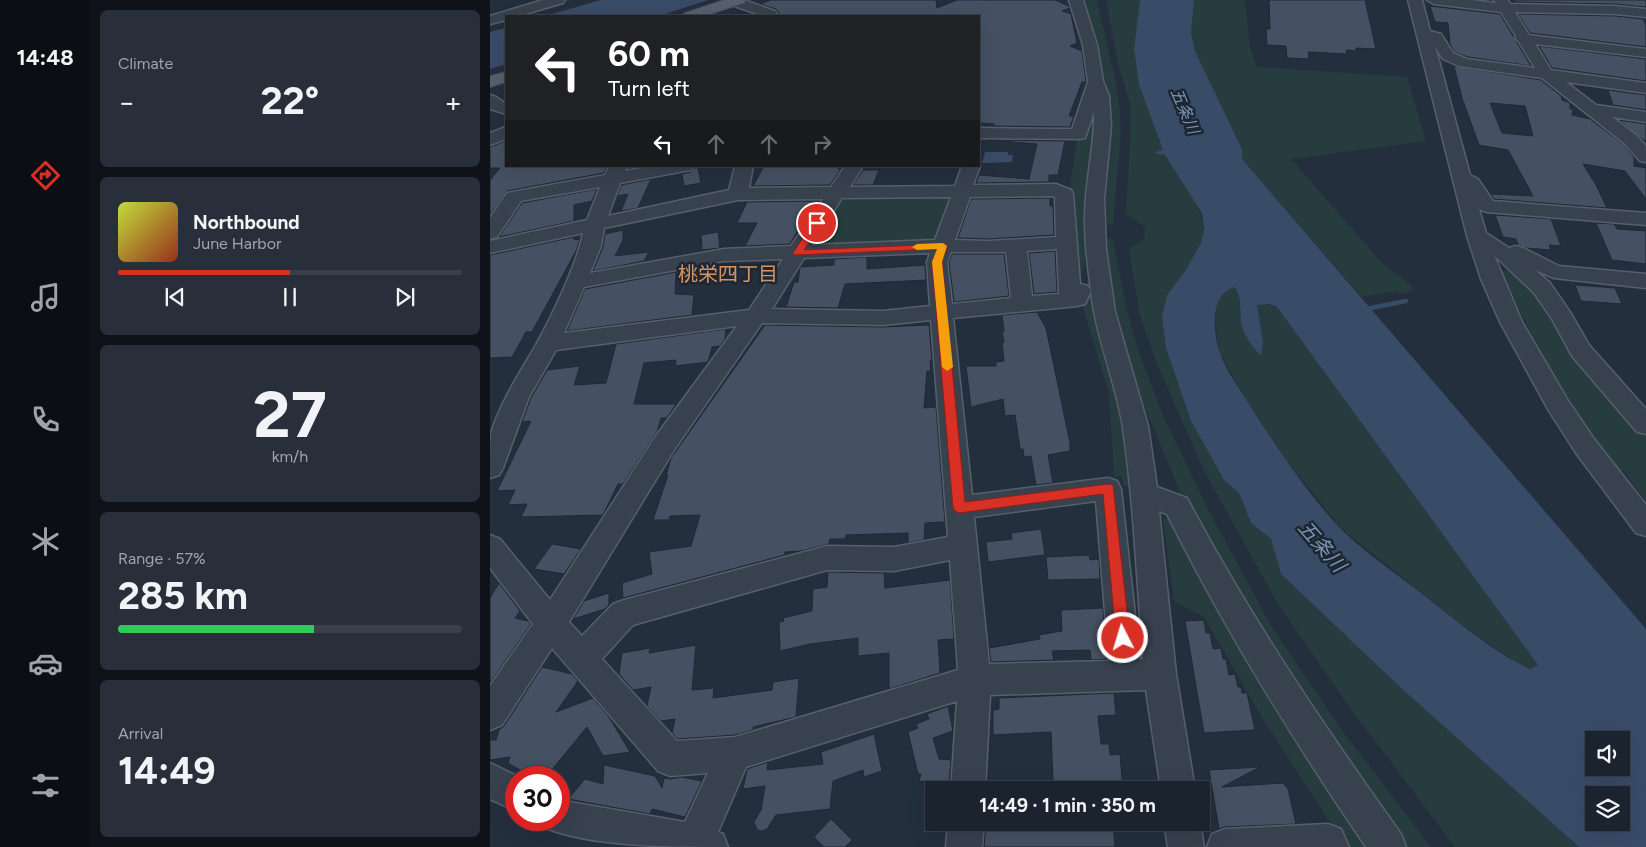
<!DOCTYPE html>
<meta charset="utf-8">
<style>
:root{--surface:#1b232e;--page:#282f3a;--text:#f1f3f6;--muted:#a0a4aa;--line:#39404a;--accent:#d93025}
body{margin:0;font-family:Figtree,"Noto Sans JP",sans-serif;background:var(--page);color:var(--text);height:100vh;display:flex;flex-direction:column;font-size:19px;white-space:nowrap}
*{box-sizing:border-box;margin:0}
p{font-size:16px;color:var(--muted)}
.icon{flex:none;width:28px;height:28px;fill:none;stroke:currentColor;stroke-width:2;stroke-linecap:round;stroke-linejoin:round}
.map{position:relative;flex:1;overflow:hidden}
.details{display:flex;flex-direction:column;gap:10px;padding:10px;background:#0f1319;width:400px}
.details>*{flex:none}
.banner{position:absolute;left:15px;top:15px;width:475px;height:152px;border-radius:0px;box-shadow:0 5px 20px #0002,0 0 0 1px var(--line);background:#202124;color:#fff;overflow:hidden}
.controls{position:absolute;left:1095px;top:731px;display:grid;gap:10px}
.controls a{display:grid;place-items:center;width:45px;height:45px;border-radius:0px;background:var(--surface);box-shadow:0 5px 20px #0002,0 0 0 1px var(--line);font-size:25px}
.speed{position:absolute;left:15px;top:766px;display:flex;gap:10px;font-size:25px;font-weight:700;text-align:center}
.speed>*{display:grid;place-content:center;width:65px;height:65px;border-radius:50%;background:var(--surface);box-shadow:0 5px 20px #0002,0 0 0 1px var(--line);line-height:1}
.speed .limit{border:8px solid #d22;background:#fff;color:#111}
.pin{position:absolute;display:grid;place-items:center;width:42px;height:42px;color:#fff;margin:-21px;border:2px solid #fff;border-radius:50%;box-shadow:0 1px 5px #0007}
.me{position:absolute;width:55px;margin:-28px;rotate:355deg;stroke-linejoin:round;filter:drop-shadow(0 0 4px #0008)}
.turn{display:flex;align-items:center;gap:18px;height:105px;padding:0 20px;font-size:22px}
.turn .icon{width:65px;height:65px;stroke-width:2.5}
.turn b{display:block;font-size:35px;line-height:42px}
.lanes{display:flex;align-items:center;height:48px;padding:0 20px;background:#0003;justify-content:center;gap:25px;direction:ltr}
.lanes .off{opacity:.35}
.big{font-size:38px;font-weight:700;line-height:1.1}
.details .widget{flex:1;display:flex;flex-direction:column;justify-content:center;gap:8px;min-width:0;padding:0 18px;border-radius:8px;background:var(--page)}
.details .dial{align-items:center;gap:0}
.dial b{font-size:65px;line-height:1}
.song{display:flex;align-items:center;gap:15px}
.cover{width:60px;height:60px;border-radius:8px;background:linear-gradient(135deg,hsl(70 70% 55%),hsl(10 70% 35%))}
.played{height:5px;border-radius:2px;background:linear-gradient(90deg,var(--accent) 50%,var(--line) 50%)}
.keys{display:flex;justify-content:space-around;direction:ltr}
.heat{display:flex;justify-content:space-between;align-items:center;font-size:28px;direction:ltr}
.charge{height:8px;border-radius:4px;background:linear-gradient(90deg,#34c759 57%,var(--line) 0)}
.trip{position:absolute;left:435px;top:781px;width:285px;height:50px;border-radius:0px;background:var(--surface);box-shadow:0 5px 20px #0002,0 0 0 1px var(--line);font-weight:700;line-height:50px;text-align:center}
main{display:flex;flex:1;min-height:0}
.tab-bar{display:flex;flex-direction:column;width:90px;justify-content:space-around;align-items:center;background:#0b0e12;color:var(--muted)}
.tab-bar .icon{width:35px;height:35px}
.tab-bar .active{color:var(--accent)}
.tab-bar b{font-size:22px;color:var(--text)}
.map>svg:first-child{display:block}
</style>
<main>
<nav class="tab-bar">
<b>14:48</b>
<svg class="icon active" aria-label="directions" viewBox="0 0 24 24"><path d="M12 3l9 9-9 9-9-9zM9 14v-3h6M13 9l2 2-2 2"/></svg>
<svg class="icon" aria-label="music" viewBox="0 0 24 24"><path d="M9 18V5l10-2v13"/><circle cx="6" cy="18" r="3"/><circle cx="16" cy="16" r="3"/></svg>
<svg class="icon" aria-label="phone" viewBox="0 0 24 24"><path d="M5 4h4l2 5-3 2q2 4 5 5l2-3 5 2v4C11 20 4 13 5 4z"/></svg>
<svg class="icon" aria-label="climate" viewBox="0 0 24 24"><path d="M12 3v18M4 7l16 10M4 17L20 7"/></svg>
<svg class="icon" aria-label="car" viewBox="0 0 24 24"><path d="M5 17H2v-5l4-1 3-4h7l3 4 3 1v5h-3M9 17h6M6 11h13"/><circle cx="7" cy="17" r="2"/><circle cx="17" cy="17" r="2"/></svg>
<svg class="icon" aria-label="filters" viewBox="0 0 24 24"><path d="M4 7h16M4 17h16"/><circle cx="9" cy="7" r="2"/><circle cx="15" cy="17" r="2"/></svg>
</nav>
<section class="details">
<div class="widget"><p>Climate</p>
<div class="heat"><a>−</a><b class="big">22°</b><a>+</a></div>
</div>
<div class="widget">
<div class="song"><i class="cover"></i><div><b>Northbound</b><p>June Harbor</p></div></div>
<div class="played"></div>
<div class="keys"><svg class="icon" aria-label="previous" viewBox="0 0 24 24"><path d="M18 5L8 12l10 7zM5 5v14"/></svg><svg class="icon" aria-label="pause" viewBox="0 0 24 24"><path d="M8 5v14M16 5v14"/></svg><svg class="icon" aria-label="next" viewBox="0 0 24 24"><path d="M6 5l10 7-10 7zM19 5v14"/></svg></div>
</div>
<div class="widget dial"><b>27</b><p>km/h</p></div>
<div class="widget"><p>Range · 57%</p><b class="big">285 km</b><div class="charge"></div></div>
<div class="widget"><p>Arrival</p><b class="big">14:49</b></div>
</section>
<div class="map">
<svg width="1156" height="847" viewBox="0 0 1156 847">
<rect width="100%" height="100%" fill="#242f3e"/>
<!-- green -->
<g fill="#263c3f">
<path d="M593,0H607L627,88L630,113L631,133L623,225L610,224L618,128L598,19L597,2Z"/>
<path d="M616,0H650L644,49L649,85L673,151L666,152L667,154L675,155C691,179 722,213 711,243C708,252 701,261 696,270L734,480L749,493L761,523L781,539L791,574L910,687L1089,847H965L858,705L788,604L713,469L665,359L649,312L639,249L654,240L655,227L636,214L641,120L640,103L628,64Z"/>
<path d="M704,0H755L760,47L767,67L917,77L936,141L801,159L892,263L916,281L924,289L915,294L905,291L872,297L752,159V148L705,51L701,33Z"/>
<path d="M606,95L600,250L585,290L580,186L587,137Z"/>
<path d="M459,197L464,199L450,239L443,242L330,249L325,243L351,201L357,199Z"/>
<path d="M610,238L623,239L637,310L650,356L675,420L720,513L783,629L851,729L941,847H909L706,530L636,362L624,314Z"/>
<path d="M603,265L638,436L640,486H634L631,476L624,477L619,393L591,301Z"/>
<path d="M1024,269L1034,279L1156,436V502L1134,471L1127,470C1080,407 1043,344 1012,271Z"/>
<path d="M744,287L748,292L750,305L771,355L773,342L767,305L780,304L787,307L1048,665L1041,669L1025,662L967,621L852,529L795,459L748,386L729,351L725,317L728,300L736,290Z"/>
<path d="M682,515L887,847H856L771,716L714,617L684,601L673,520Z"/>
</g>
<!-- water -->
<g fill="#394c67" fill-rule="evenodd">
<path d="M111,0H218L169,16H55Z"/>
<path d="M650,0H704L701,33L705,51L752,149V159L1156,629V847H1089L910,687L791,574L781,539L761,523L749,493L734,480L701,421L676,348L672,316L677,295L696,270L711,243L714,229L712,213L675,155L667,154L665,152L673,150L649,85L644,49ZM744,287C753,297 749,314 752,326C756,339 762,346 771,356L773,342L767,305L780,304L787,307L1048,665L1040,669C999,650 959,614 922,586C899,569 871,549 851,529C816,492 788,449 761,407C750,389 735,370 729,350C723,330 720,295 744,287ZM1104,740H1131V768H1104ZM1104,795H1131V822H1104Z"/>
<path d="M16,28V64L0,69V32Z"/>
<path d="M495,152H518V155H523L522,162L492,163Z"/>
</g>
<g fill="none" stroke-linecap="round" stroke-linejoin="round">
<!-- stream -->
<path stroke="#394c67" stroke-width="4.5" d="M876,309L916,301"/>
</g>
<!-- building -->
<g fill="#455162" stroke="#1f2835" fill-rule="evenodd">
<path d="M281,0H446L447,8L467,0H565L579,6L580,8L572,11L581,14L587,43L580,46L592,51L596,82H592L579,116H584L580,127L503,126L504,124L489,123V16H287L289,13L286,9L270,4Z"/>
<path d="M779,0H875L886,49L866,48V51L856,50L857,54L818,52L819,59L797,58L796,46L777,45L776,29H780Z"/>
<path d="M1024,0H1156V7L1125,4L1025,2Z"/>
<path d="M940,6L1010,14L1041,66L978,57L964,52L960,44L958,23L945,22Z"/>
<path d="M1028,14L1125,16L1153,19L1156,25V47L1040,33Z"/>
<path d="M1049,46L1156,59V81L1062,68Z"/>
<path d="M964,66L1051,80L1071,96L1072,100L1080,103V109H1083L1082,115L1100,119L1133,144L1144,157V166L1156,168V199L1135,171L1093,164L1106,185L1117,208L1004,199L1001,194L1043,196L1018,150L989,145L972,98ZM1000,103L1035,106L1043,136L1012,133Z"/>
<path d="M1118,90L1156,95V110L1123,105Z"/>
<path d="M1129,120L1156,124V141L1153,140Z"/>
<path d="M499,140L575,141L568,175H559V182L486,183L489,175L539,179L547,144Z"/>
<path d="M16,141V166H117L114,173L17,191L0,215V180L10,168H0V147Z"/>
<path d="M274,166H349L348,169H351L340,185L263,186Z"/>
<path d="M205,168H208L211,183L194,186L192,174L201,172Z"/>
<path d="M373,170H389L383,185H363Z"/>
<path d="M161,179L148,208L131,211L138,194L127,196L131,185Z"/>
<path d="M107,189L102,201L84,205V221L9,237L32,203Z"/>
<path d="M560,198V206H563L564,235L499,239L468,238L481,199Z"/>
<path d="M329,201L318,218H315L300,244L255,246L267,223H247L257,202Z"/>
<path d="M1005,215L1061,219L1071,246L1059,245L1061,250L1036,248L1028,245L1026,239L1013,237Z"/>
<path d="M1106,223L1124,224L1127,229L1156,231V264L1122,260Z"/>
<path d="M133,230V240L125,256L159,252L154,261L103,271L113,247L115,234Z"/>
<path d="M228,232L230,248L212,250L211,235Z"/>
<path d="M84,237V240L90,239L86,251L42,332H36L22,357L0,358V255Z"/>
<path d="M565,251L567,292L544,294L539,253Z"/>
<path d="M462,254H514L519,296L464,302L459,262Z"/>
<path d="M377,257V269L435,265L436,280L355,284L348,308L296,307L304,282H308L310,267L344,265V259Z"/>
<path d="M186,272L185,294L204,295L202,315L77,331L95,289Z"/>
<path d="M1085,285L1125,288L1132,304L1091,301Z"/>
<path d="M547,312L556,328L580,443V451L558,455L563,483L546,485L541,456L534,457L533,449H530L525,415L515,416L513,399L481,407L476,366H506V362L514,361L512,342H514L512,331H514L512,315Z"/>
<path d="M275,325L393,327L439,325L442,361H440L441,371H437L434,408L446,407L455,522L435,523L434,540L418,543V533L356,535L355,539H340L339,544L311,551L295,552V555L133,598L132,583L162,574L159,552L201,546L210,515L180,516L179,520H163L178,475L176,476L181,458Z"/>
<path d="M236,329L235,339L230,346L222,347L218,362L185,366L186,360L154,363L144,404H186L177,418H171L167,432L133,484H128L113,515L31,517L37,504L18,505L25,490L7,491L41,421L32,422L41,398L57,370L90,366L84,385L116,383L126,344Z"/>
<path d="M551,529L555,555L498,562L496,542L522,539L521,533Z"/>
<path d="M62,544L91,549L74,574L44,569Z"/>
<path d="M599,555L600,560L609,559L610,579L558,580L556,557Z"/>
<path d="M338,572L394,573L395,588L460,580L464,639L448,640L450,673L399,689V653L368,656V638L320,644L290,651L289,622L294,621L293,618L322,611L323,589L337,587Z"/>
<path d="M9,583L30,611L25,618L38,621L41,624L0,683V598Z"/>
<path d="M119,593V605L115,609L83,619L94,601Z"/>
<path d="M613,608L617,659L601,660L600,650L562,651L564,660L501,662L499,648L550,639L549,635L572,631L571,610Z"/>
<path d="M714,620L716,633H720L723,649L731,648L733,659H736L739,675L745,674L748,687H751L752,693H757L765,730L714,733L695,621Z"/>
<path d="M206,645L202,690L224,688L223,698L282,690L283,682L309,678L306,717L263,727V730L245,735L188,739L182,733L185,719L171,721L157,706L161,687L143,690L129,674L132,653L160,648L159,653Z"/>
<path d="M52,667L82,674L88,681L66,712L103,698L119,717L140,752L113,756L97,727L55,778H44L18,763L20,757L0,760V740H6L9,730L14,726Z"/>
<path d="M624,693L626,715L608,716L611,744H619L620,755L630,754L633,790H615L614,781L563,783L561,732L503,735V710L509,709V698Z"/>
<path d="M458,706L463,731L443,738L449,759L461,760L459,784L429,781L431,774H428L418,732L428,728L426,724L439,719L437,714Z"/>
<path d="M384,734L392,771L374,777L373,770L343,781L340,809L286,815L277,829L272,831L267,830L264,822L271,810L275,786L253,789L257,769L278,762L277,770L333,764L331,752Z"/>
<path d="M114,765L165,776L172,788L174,778L180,779L191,777L212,781L195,817L162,809L160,814L78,799L95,779L113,784Z"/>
<path d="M770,767L732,787L793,783L798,789L806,824L735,827L729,829L719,770Z"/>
<path d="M341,819L362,840L355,847H334L324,837Z"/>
<path d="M496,822H623L625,847H494Z"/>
</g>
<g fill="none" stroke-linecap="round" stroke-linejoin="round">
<!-- minor casing -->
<g stroke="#565f6c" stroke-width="3">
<g id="minor">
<path d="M53,0H75L73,3L28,16H16V20L0,24V16Z"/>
<path d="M238,0H254L285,11L287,14L285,16H273L239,4Z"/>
<path d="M579,0H593L607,45L613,81L619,96L621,126L614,199L616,249L625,312L658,426L667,487L697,498C759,616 834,726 911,834L916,847H876C803,740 735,630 677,514L669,511L686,674L705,790H671L656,690L500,695L495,790H461L467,701L256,767L228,832L233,834L238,847C186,847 102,847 56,828L53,820H69V797L80,802L195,822L218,773L180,776L168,771L62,648L12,725L0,730V686L43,624L0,568V535L10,539L60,600L166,436L247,326L66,350L39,397L13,468L9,475L0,478C0,464 0,446 1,433C11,401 29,374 46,345C62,316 87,264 93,233L0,253V241L97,220L110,187L31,201L7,237L0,239V218L17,193L115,175L119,166H137L135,171L164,166H204L201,170L195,171L130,183L118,216L239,190L245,166H263L259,188L341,187L355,166H373L360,187L465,186L472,166H489V164L490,166L483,185L566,184L581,190L583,194L590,284L598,286L601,291C597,260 593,228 596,197C598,169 605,141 604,112L595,138L589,139L489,138V128L582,129L598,82L593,45ZM563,196L565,197L566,237L499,241L465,240L480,197ZM461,197L445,240L322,245L352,198ZM333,199L301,246L234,249L100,273L111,246L114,228L248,200ZM567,249L569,294L542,296L537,251ZM461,252H516L521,298L462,304L457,262ZM440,253L437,262L440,306L393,311L282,309L314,258ZM293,259L259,310L74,333L94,287L234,261ZM601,291C606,338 626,382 633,428C644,505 647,582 653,659L650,660L631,489L627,481L618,478L482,495L463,318L587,306L595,304ZM441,320L458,537L404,547L337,546L134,600L123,604L92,636L79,622L184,450L272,323L393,325ZM606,501L619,661L499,664L484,517ZM460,560L468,670L245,737L187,741L112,659L143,625L337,570L404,571Z"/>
<path d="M918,0H932L940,31L951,34L963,53L977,59L1045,68L1029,42L1025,38L1026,36L1011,12L944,4L937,0H981L1006,3L1004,0H1018L1020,4L1125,6L1156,9V17L1125,14L1025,12L1039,35L1156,49V57L1045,44L1061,70L1156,83V93L1076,82L1106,105L1156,112V122L1122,117L1146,135L1156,146V162L1150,161L1134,143L1052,78L969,66L953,59L945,46L980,175L988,179L1003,201L1156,213V225L997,212L989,209L996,233L1019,248L1026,246L1033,248L1069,266L1156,274V288L1064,278L1045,270L1060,283L1080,312L1099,345L1156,409V434L1147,432L1082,356L1062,319L1044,293L1004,255L1032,322L1077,399L1104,439L1156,505V536L1146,533L1086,453L1059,411L1010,322L991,279L977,236Z"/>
<path d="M0,95L6,97L16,104V114L0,109Z"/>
<path d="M16,127V139L0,145V133Z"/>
<path d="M0,763L31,778H26V811L0,799Z"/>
<path d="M458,822H494L492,847H456Z"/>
<path d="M674,822H710L714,847H678Z"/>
<path d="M838,824L851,829L859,847H717L722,834L735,829Z"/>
</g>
</g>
<!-- major casing -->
<g stroke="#414a57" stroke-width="2">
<g id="major">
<path d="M234,0H256L254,3L214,16H192L195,13Z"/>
<path d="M16,72V82L0,87V76Z"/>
</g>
</g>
<!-- minor -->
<use href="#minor" fill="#38414e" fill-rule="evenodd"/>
<!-- major -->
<use href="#major" fill="#56606e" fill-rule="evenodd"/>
</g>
<!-- route -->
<path fill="#d93025" stroke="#8d1f18" d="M327,220L332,223L314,250L456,244L457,246L452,262L475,502L618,484L623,485L640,638L638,642L633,644L628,642L626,638L613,494L469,513L465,511L463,508L442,262L447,249L304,255L303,253L324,221Z"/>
<!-- slow -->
<path fill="#f59e0b" d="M453,243L457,246L452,262L463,367L457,371L452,367L442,262L447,249L427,250L422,247L427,244Z"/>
<g text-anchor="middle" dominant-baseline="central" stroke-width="5" stroke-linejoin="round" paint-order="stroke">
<!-- far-water labels -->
<g font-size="16" font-style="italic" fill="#7c92b1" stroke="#1d2633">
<text transform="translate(695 111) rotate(67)">五条川</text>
</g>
<!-- neighbourhood labels -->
<g font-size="20" fill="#d59563" stroke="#1d2633">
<text x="238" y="274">桃栄四丁目</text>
</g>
<!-- water labels -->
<g font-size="20" font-style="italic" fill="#7c92b1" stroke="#1d2633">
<text transform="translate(832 546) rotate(49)">五条川</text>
</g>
</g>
</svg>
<div class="controls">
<a><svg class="icon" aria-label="sound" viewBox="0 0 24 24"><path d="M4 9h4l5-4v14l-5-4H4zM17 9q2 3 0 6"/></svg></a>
<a><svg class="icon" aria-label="layers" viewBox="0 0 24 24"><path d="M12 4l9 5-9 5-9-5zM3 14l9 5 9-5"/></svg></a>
</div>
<div class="speed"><div class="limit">30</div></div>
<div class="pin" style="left:327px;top:223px;background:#d93025"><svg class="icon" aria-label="arrive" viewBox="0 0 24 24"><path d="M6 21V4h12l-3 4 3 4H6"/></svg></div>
<svg class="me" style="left:633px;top:638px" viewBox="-20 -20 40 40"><circle r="17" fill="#d93025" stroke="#fff" stroke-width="3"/><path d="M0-11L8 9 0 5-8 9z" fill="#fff"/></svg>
<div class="trip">14:49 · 1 min · 350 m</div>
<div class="banner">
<div class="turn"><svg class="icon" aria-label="left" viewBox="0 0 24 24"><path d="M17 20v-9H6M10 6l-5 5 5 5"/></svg><div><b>60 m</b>Turn left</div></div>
<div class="lanes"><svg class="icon" aria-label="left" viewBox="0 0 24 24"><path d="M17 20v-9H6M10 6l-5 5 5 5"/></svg><svg class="icon off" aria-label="ahead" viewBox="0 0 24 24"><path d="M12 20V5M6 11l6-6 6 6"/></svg><svg class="icon off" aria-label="ahead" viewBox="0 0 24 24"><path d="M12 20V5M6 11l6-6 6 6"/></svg><svg class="icon off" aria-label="right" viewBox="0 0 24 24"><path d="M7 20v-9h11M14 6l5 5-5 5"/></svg></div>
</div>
</div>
</main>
